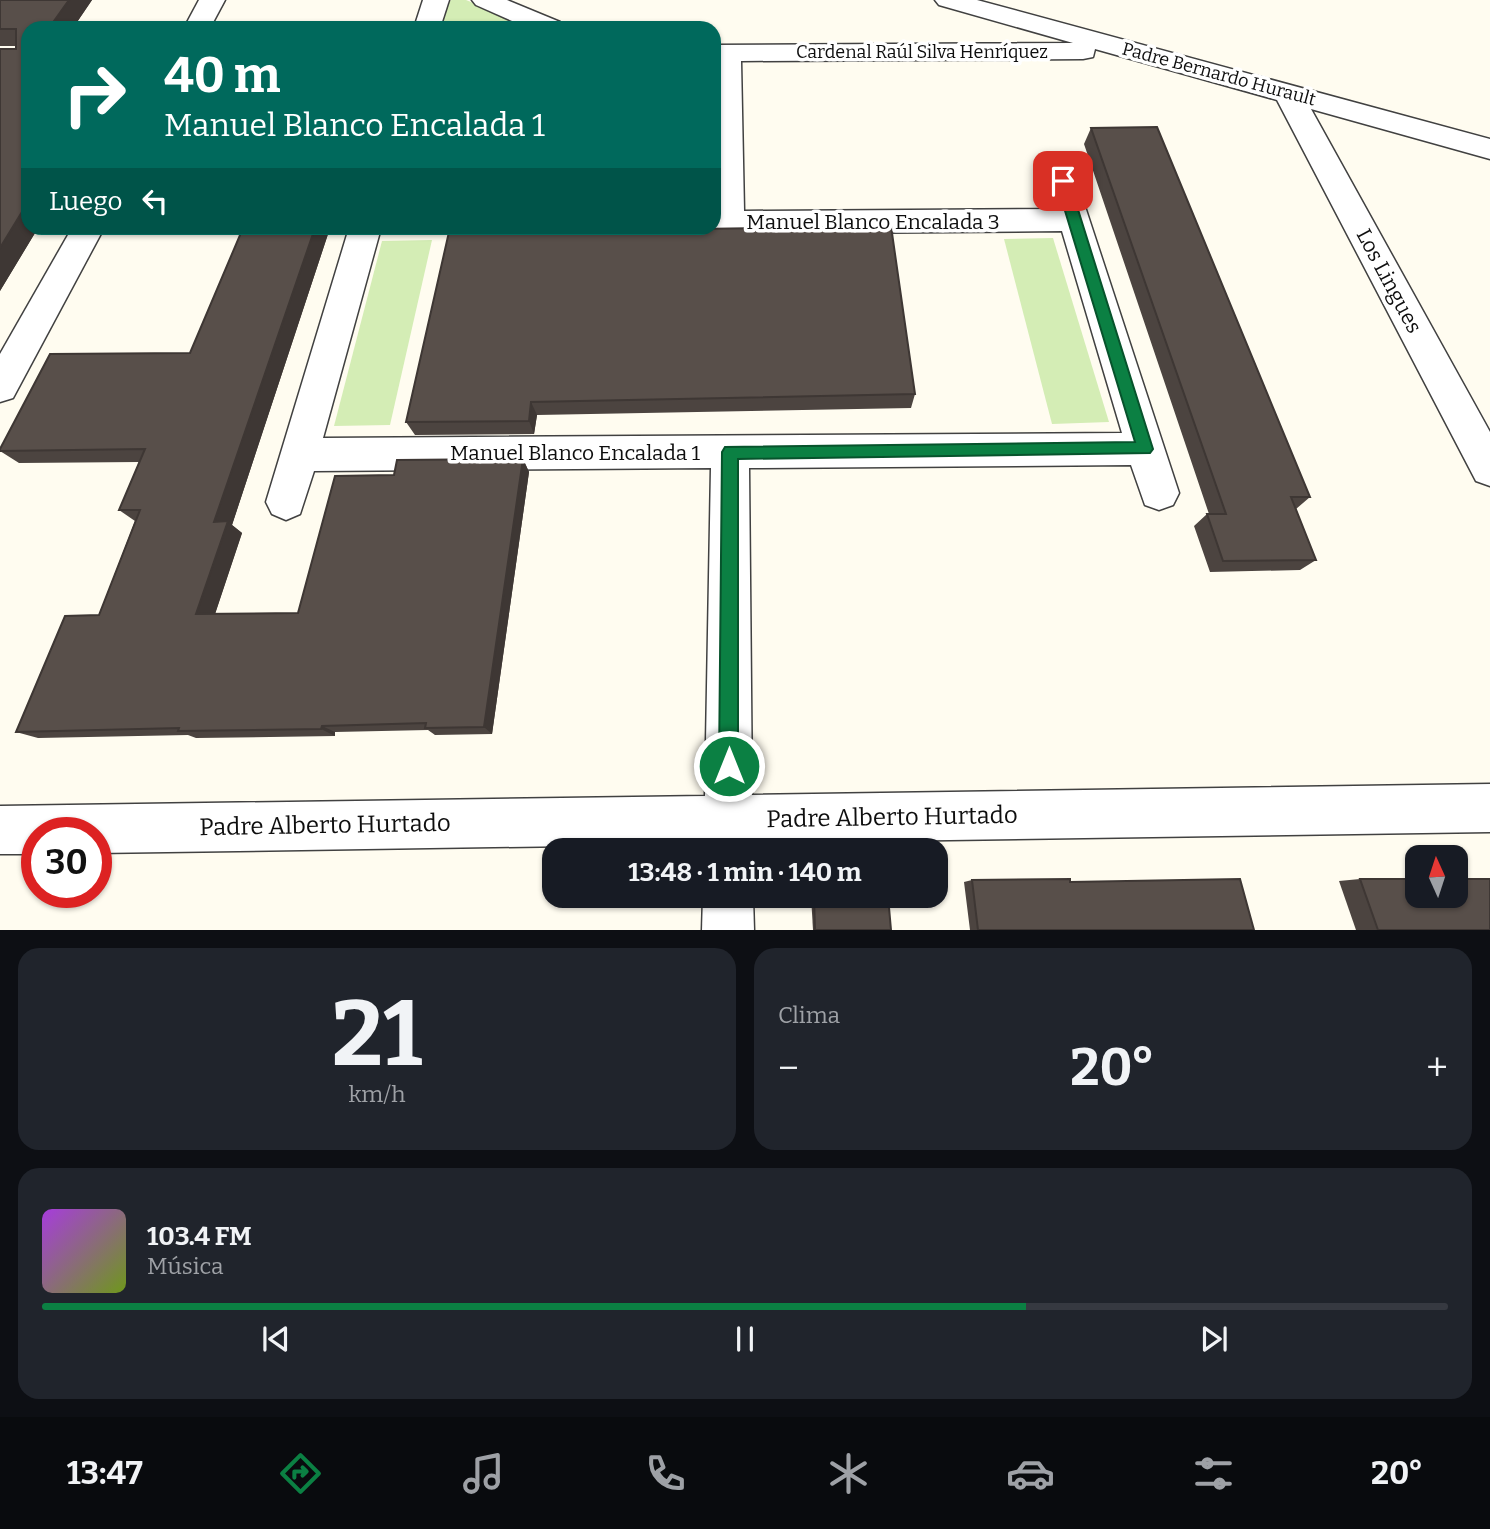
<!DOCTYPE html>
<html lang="es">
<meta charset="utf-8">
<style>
:root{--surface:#171b24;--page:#20242c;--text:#f1f3f6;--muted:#9ea1a6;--line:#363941;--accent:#0b8043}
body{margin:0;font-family:Bitter,serif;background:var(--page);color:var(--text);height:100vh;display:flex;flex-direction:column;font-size:26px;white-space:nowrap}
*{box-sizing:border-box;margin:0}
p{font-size:23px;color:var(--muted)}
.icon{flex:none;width:38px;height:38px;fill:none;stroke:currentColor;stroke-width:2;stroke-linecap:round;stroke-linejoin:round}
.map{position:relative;height:930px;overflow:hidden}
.panel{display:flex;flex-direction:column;gap:18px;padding:18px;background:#0d0f14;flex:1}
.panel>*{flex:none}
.banner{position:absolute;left:21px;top:21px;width:700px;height:214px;border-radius:21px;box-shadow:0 2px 5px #0004;background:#00695c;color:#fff;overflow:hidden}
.needle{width:46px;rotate:357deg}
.controls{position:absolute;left:1405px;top:845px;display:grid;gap:14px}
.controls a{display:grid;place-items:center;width:63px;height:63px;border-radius:14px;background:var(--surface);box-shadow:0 2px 5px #0004;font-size:35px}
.speed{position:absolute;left:21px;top:817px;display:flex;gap:14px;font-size:35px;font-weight:700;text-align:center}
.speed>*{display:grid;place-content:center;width:91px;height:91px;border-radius:50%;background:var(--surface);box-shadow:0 2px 5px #0004;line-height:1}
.speed .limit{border:10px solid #d22;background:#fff;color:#111}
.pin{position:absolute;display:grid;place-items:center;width:60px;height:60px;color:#fff;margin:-30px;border-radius:14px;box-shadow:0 4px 10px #0006}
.me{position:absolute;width:77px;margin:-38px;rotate:0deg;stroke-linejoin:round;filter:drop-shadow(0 0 5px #0008)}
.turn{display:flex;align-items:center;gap:24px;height:147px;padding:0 28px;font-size:32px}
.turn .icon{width:91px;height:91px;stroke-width:2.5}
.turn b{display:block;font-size:49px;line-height:60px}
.then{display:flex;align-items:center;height:66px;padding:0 28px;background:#0003;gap:14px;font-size:26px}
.big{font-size:52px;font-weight:700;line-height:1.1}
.panel .card{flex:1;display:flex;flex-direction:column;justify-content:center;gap:10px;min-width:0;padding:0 24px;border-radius:21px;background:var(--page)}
.panel .dial{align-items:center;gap:0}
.dial b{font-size:91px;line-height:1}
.song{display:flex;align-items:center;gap:21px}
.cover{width:84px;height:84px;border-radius:10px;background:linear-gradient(135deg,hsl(280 70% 55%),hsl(80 70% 35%))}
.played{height:7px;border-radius:4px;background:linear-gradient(90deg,var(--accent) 70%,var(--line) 70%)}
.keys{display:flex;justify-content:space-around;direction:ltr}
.heat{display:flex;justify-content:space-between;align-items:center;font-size:38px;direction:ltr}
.panel .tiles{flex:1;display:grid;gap:18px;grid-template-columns:1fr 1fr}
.card:last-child{grid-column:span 2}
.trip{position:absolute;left:542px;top:838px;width:406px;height:70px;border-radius:21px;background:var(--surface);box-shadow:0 2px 5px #0004;font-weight:700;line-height:70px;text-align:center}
.menu{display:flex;height:112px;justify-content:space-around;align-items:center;background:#090b0e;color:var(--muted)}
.menu .icon{width:49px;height:49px}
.menu .on{color:var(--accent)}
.menu b{font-size:32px;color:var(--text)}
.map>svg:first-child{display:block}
</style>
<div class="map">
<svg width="1490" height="931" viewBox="0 0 1490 931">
<rect width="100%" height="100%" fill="#fffcf0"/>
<!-- green -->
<g fill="#d4edb5">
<path d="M452,0H466L535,28H438L447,1Z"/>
<path d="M1053,238L1109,422L1052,424L1004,239Z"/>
<path d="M432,240L390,425L334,426L382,241Z"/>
</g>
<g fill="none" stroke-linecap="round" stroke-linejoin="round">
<!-- minor casing -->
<g stroke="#414141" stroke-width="3">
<g id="minor">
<path d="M199,0H225L210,28H184Z"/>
<path d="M423,0H449L440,28H414Z"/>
<path d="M472,0H507L560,22L564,28H528L476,5Z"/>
<path d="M935,0H977L1490,139V159L1311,109L1490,432V486L1476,481L1277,100L1095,49L1093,57L1083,59L741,61L744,211L1056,209L1048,181L1052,173L1063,170L1074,173L1179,493L1173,505L1159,510L1145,505L1131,465L749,468L752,795L1490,784V832L752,843V850H704V844L96,853V833H37V854H0V806L705,796L711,468L314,471L300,514L286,520L272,514L266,502L349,228H381L323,438L1122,433L1062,231L714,234L703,231L701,228H714V45L1073,43L939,5Z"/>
<path d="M72,228H104L13,398L0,402V354Z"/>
<path d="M703,896H753L754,931H702Z"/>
</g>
</g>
<!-- minor -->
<use href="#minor" fill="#fff" fill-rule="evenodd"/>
</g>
<!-- wall -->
<g fill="#4c4440">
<path d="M0,0H92L73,28H28V228H38L0,291L16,46H0Z"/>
<path d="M1091,128L1310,497L1296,509L1316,560L1300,570L1210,572L1194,526L1207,514H1209L1084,144Z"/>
<path d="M243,228H330L232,525L242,533L215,614L298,613L394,475L523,459L529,472L492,734L435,735L428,730L335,732V736L196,738L188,735L38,738L16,732L99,615L135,521L119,510L139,462L19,463L0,451L190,353Z"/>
<path d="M456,228H565V231L915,394L911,408L537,415L534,434L415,435L406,422Z"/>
<path d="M1360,879L1490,930H1356L1339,881Z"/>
<path d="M972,880L1070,882L1254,930H970L964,882Z"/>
<path d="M811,896H888L891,930H813Z"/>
</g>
<!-- shaded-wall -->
<g fill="#3e3734">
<path d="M69,0H92L73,28H49Z"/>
<path d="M28,202V228H38L0,291V248Z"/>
<path d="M315,228H330L232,525L242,533L212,623L196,614L214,522Z"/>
<path d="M559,228H565L563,247L559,231Z"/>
<path d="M531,402L537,415L534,434L529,421Z"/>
<path d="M523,459L529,472L492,734L484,727Z"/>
<path d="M322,726L335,732V736L321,729Z"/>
</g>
<!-- building -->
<g fill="#584f4a" stroke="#3e3734" stroke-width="2">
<path d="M0,0H69L49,28H28V59L23,67H28V202L0,248V49H16V29H0Z"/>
<path d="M1157,127L1310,497H1291L1316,560L1223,561L1207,514H1226L1091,128Z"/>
<path d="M891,226L915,394L531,402L529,421L406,422L449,232L455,231L456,228H559V231Z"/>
<path d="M243,228H315L214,522L228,521L196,614L298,613L335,476L394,475L397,460L523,459L484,727L425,728L426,723L322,726L321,729L178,731L179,728L16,732L65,616L99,615L140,510H119L145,449L0,451V449L50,354L190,353Z"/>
<path d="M1070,879V882L1240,879L1254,930H978L972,880Z"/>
<path d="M1360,879H1418V896H1456V879H1490V930H1378Z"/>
<path d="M814,896H888L891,930H815Z"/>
</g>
<!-- route -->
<path fill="#0b8043" stroke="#07532c" stroke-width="2" d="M1063,177L1069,181L1153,449L1150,453L738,459V766L735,773L729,776L722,773L719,766L722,452L725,447L1135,442L1056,181Z"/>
<g text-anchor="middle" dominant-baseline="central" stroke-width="7" stroke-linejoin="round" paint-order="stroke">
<!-- far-street labels -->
<g font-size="18" fill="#0e0e0e" stroke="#fff">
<text x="922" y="52">Cardenal Raúl Silva Henríquez</text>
<text transform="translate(1219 74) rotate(15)">Padre Bernardo Hurault</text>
</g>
<!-- street labels -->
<g font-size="21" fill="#0e0e0e" stroke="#fff">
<text x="873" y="222">Manuel Blanco Encalada 3</text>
<text transform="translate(1389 281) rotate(62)">Los Lingues</text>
<text x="575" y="453">Manuel Blanco Encalada 1</text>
</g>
<!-- near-street labels -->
<g font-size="24" fill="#0e0e0e" stroke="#fff">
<text transform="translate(892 817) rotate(-1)">Padre Alberto Hurtado</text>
<text transform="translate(325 825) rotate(-1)">Padre Alberto Hurtado</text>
</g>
</g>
</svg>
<div class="controls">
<a><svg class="needle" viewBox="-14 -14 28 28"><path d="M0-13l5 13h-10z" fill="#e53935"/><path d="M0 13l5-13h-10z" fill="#9ea1a6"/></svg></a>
</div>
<div class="speed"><div class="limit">30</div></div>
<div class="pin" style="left:1063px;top:181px;background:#d93025"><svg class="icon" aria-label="arrive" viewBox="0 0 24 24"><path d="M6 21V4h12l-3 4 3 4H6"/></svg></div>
<svg class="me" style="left:729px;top:766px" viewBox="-20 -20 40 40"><circle r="17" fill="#0b8043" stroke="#fff" stroke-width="3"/><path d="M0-11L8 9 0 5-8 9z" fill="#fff"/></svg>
<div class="trip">13:48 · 1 min · 140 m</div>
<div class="banner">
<div class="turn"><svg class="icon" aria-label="right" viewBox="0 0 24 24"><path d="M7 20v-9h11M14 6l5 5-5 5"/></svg><div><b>40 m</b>Manuel Blanco Encalada 1</div></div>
<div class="then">Luego<svg class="icon" aria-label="left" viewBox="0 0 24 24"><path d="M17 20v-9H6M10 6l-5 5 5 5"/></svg></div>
</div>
</div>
<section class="panel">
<div class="tiles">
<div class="card dial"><b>21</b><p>km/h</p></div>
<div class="card"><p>Clima</p>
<div class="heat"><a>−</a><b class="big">20°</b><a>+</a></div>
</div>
<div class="card">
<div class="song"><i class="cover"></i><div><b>103.4 FM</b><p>Música</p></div></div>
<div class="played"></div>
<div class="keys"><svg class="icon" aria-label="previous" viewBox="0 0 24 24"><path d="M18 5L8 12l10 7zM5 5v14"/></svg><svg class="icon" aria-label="pause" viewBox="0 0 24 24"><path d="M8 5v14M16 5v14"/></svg><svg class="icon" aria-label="next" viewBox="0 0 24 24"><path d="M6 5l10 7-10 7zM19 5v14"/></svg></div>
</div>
</div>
</section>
<nav class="menu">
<b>13:47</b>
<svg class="icon on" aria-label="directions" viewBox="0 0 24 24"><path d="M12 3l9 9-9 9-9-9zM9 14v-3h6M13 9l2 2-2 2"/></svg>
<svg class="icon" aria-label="music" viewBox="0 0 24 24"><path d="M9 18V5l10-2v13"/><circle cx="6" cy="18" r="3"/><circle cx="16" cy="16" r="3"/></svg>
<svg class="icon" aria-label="phone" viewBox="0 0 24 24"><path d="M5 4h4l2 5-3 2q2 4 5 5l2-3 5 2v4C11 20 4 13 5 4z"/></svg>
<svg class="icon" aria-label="climate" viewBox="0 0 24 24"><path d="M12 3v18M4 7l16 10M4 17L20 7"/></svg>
<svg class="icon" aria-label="car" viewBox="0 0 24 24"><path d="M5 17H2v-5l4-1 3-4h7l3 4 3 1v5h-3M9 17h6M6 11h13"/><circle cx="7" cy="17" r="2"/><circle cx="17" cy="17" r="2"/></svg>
<svg class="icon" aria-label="filters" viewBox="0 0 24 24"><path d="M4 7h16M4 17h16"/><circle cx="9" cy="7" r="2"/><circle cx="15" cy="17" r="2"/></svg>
<b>20°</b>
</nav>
